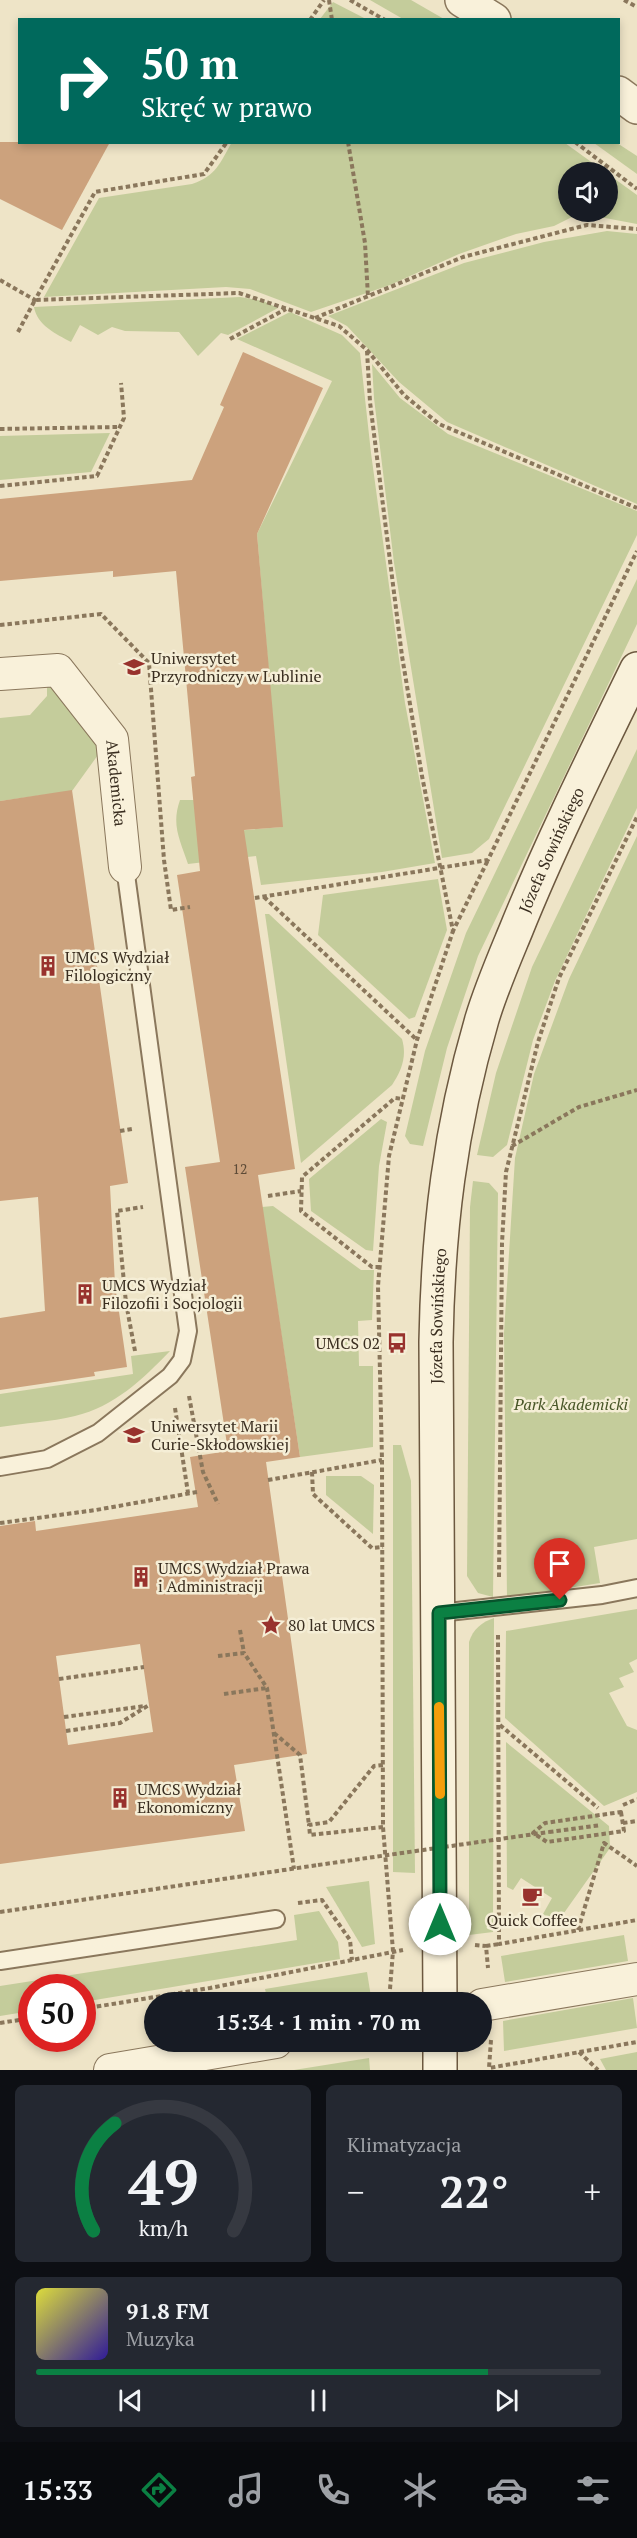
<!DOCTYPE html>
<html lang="pl">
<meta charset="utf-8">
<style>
:root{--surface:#171b24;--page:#242831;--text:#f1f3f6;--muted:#9ea1a6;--line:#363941;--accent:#0b8043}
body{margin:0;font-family:"PT Serif",serif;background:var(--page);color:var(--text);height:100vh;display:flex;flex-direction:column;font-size:22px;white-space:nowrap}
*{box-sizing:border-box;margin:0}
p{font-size:20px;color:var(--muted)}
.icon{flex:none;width:33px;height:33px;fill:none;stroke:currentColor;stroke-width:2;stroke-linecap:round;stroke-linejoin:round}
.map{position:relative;height:2070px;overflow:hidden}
.details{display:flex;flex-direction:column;gap:15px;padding:15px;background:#0d0f14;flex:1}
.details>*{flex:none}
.guide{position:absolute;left:18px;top:18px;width:602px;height:126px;border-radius:0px;box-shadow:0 3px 9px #0003;background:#00695c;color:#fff;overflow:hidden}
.tools{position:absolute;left:558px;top:162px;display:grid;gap:12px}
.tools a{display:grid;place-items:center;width:60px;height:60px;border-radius:50%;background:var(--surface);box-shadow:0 3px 9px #0003;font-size:30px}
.speed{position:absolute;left:18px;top:1974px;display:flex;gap:12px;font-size:30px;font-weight:700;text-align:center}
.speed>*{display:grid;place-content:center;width:78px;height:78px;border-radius:50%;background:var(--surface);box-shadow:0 3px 9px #0003;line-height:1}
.speed .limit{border:9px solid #d22;background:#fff;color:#111}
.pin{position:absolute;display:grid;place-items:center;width:51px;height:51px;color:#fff;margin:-62px -26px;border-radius:50% 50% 50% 0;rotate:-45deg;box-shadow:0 0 6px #0007}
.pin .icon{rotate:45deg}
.me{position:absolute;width:66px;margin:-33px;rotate:0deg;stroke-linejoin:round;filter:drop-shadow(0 0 4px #0008)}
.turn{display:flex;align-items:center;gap:21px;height:126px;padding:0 24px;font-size:27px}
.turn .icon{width:78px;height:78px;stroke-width:2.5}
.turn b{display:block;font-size:42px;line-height:51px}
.big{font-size:45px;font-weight:800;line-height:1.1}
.details .card{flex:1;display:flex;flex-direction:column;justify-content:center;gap:9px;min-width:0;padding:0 21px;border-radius:9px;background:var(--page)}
.details .dial{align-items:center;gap:0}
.dial svg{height:156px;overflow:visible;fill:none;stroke:var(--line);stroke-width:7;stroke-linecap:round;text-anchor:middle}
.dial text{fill:var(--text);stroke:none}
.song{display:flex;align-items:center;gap:18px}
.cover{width:72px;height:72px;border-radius:9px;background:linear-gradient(135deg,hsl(60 70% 55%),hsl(250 70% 35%))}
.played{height:6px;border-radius:3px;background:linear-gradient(90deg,var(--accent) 80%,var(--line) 80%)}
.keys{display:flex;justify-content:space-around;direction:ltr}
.heat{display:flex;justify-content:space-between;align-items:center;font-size:33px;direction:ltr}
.details .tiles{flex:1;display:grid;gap:15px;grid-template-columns:1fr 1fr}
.card:last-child{grid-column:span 2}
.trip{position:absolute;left:144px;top:1992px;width:348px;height:60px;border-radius:30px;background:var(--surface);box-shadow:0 3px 9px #0003;font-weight:800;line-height:60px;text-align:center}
.tabs{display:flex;height:96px;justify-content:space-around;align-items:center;background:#090b0e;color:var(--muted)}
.tabs .icon{width:42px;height:42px}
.tabs .active{color:var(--accent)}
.tabs b{font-size:27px;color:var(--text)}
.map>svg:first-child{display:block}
</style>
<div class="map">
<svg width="637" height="2070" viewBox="0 0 637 2070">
<rect width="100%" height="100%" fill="#eee4c7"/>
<!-- green -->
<g fill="#c4cc9b" fill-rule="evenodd">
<path d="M370,0H411L444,19H403Z"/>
<path d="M333,2L366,19H320Z"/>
<path d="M232,142L565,143L637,195V224L589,215L572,217L554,226L516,234L459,254L390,285L311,312L250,289L226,287L44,297L99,198L192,184C216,176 220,163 232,142ZM568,172H608V212H568Z"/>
<path d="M594,143H617L637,156V174Z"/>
<path d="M607,231L637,234V504L447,422L399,382L347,326L328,316L464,263L544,242Z"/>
<path d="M240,297L263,301L278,308L228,335L221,333L198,356L179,332L125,331L112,327L98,335L80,325L71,342C56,334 37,325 34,307Z"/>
<path d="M290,312L342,335L360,353L371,453L405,703L435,863L382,872L261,885L256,856L188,864C180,840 171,825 180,800H194L197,834L282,827L257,534L332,381L237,339Z"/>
<path d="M372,364L400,398L448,434L637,511V535L489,839L472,853L442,858L394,563L374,398Z"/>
<path d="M110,433L91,472L0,480V436Z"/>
<path d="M637,579V624L478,956L447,1048L423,1146L410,1144L405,1136L425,1051L466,933Z"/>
<path d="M57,684L103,748L72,791L0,801V718L30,715L47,696V685Z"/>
<path d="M637,749V808L555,981L533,1040L507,1145L493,1157L477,1155L496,1073L532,967Z"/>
<path d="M637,836V1539L594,1547L600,1583L507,1598L504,1333L515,1158L534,1074L569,979Z"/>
<path d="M438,879L447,930L415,1017L409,1019L318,935L323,895Z"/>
<path d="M265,914H269L402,1039C407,1056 402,1070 392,1085L301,1163Z"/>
<path d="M381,1119L387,1122L379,1166L373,1251L366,1250L311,1211L309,1179Z"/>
<path d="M473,1181L489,1183L498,1193L493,1597L478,1593L467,1576L470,1207Z"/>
<path d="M273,1206L361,1270H374L372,1320L358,1321L359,1366H373V1447L300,1457L262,1207Z"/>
<path d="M170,1351C143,1379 114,1407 75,1416C51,1422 24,1423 0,1427V1394L133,1374L131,1356Z"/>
<path d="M393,1445H401L411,1481L415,1873L393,1872Z"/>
<path d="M326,1476H361L374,1485L373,1534L326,1495Z"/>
<path d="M637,1609V1659L629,1663L634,1672L619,1678L624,1687L609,1693L627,1726L637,1730V1792L604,1806L505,1718L506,1631Z"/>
<path d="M494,1618L493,1932L469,1935V1642C473,1629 482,1622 494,1618Z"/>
<path d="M506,1742L609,1826L610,1848L559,1920L554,1921L543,1914L552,1898L521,1878L513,1890L507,1887Z"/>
<path d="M369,1881L375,1944L362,1947L326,1887Z"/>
<path d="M319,1911L338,1942L340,1959L83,2002L82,1988H32L31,2011L0,2016V1986L297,1940L294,1915Z"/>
<path d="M624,1935L628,1961L505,1982L501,1956Z"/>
<path d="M367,1972L371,1997L339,2002H268L265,1989Z"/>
<path d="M633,1998L637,2028L504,2051L503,2021Z"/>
<path d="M637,2052V2070H606L600,2059Z"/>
<path d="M369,2058L370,2070H294Z"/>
</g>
<!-- building -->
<g fill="#cca27d" fill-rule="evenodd">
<path d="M0,142H110L62,230L0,199Z"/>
<path d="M243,352L323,388L257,534L283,827L244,830L295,1169L258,1175L300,1457L266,1462L307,1754L234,1765L245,1831L0,1864V1526L35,1521L36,1531L198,1507L190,1457L228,1451L185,1167L220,1162L177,875L200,871L191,777L195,776L176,571L113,577V571L0,581V499L192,480L224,407L220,405ZM140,1644L153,1732L68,1745L56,1656Z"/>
<path d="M72,790L128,1183L110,1186L115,1284L127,1367L94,1372L95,1376L0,1390V1318L45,1311L38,1197L0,1201V801Z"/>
</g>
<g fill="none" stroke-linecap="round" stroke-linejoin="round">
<!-- service casing -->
<g stroke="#8a775c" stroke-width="20">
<g id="service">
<path d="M0,1467L47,1459L98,1433L170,1376L182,1360L188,1331L125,867"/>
<path d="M439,1613L602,1595L637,1588"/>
<path d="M0,1961L276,1919"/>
</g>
</g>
<!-- minor casing -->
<g stroke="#8a775c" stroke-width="34">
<g id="minor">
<path id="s1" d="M0,674L58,670L112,739L125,867"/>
<path d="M482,2005L637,1979"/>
<path d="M110,2070L276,2042"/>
</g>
</g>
<!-- tertiary casing -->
<g stroke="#8a775c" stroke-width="36">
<g id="tertiary">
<path d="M462,0L494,20"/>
<path d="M618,93L637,107"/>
</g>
</g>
<!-- secondary casing -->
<g stroke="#6c583f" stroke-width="36">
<g id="secondary">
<path id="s2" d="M440,2002L436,1342C438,1229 450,1128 482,1019C491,989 504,959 516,930C552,841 595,755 637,669"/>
<path d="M440,2042V2070"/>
</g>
</g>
<!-- path -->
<g stroke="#8a775c" stroke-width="4" stroke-dasharray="4.5 3" stroke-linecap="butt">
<path d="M329,0L332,20"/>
<path d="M350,0L385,20"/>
<path d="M624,0L637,7"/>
<path d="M310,20L324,0"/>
<path d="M348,142L365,243L368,297"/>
<path d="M575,142L637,189"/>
<path d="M0,280L35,300L95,192L204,174L227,142"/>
<path d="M315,318L463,257L587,225L637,229"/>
<path d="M18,332L35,300L239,293L339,326L367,350L404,395L439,424L637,508"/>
<path d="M230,339L286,309"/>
<path d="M367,351L370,402L402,656L422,776L453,931L488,860"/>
<path d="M0,429L119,427"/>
<path d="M0,486L97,476L124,418L121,383"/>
<path d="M0,625L101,614L149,663L164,860L171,910L190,907"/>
<path d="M264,897L417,1040"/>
<path d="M255,898L488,860L637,551"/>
<path d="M120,1131L132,1129"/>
<path d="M512,1146L579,1107L637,1090"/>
<path d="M268,1196L301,1191"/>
<path d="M380,1267H372L301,1211L302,1177L395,1098L403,1099"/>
<path d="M135,1351L126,1303L117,1211L143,1207"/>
<path d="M189,1396L203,1472L218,1504"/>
<path d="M175,1408L188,1493"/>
<path d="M312,1472L313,1494L372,1548L383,1547"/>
<path d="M268,1480L382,1460"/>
<path d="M0,1523L96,1510L197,1492"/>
<path d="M499,1577L502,1243L506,1172L538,1042L559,978L637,817"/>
<path d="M240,1630L244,1653"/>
<path d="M498,1635L499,1944L637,1920"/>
<path d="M218,1656L244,1653L267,1688L294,1869"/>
<path d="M59,1679L144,1667"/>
<path d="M224,1694L267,1688"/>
<path d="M64,1717L145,1706"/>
<path d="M500,1725L598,1808"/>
<path d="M66,1731L120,1723L149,1705"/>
<path d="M274,1733L300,1755L309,1825"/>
<path d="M623,1805L637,1799"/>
<path d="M623,1823L637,1821"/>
<path d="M383,1827L310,1835L309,1825L329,1822L374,1766L383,1765"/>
<path d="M549,1832L601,1825"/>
<path d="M298,1903L322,1900L350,1940L352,1960"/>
<path d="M0,1912L318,1865"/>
<path d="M578,1930L604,1843L637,1866"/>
<path d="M475,1945L486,1946L488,1968"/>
<path d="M486,1946L499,1944"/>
<path d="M390,1989L393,1951L383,1827L382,1460L378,1286L389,1156L417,1040L453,931"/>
<path d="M82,2009L210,1988L403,1950"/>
<path d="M0,2023L32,2018"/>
<path d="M491,2040L489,2068L637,2042"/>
<path d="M579,2052L598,2070"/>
</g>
<!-- service -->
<use href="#service" stroke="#f9f1da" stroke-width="16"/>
<!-- minor -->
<use href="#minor" stroke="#f9f1da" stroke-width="32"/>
<!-- tertiary -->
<use href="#tertiary" stroke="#f9f1da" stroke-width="33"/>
<!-- secondary -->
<use href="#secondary" stroke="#f9f1da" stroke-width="33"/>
<!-- path-bridge -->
<g stroke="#8a775c" stroke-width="4" stroke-dasharray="4.5 3" stroke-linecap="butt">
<path d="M621,1812L624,1831L547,1842L533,1833L545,1823Z"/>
<path d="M318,1865L549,1832"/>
</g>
</g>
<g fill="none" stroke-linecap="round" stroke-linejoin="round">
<!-- route casing -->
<g stroke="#07532c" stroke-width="15">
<path id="route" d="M440,1924L439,1613L560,1600"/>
</g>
<!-- route -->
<use href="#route" stroke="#0b8043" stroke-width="10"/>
<!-- slow -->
<path stroke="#f59e0b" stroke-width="10" d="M439,1707L440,1794"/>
</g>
<!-- icons -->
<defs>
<g id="university-bare" transform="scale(1.62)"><path d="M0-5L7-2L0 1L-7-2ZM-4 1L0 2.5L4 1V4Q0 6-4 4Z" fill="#98322d" stroke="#f5eed6" stroke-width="2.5" paint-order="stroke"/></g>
<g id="building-bare" transform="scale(1.62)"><path d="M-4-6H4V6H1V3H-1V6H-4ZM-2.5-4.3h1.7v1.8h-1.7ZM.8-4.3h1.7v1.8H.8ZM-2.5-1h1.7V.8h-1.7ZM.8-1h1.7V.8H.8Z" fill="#98322d" stroke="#f5eed6" stroke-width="2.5" paint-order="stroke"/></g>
<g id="bus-bare" transform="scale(1.62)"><path d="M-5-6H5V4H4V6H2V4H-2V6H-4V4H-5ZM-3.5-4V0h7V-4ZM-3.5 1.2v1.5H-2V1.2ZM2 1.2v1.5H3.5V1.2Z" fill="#98322d" stroke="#f5eed6" stroke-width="2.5" paint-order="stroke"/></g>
<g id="sight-bare" transform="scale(1.62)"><path d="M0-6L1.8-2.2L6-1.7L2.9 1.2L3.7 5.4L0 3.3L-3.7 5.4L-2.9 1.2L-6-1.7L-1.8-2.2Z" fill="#98322d" stroke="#f5eed6" stroke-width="2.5" paint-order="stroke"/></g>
<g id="cafe-bare" transform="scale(1.62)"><path d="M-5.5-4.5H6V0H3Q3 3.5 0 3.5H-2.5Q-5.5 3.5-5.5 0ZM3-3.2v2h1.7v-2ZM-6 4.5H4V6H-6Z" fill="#98322d" stroke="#f5eed6" stroke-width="2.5" paint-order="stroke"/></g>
</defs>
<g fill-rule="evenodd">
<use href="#university-bare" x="134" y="667"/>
<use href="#building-bare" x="48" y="966"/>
<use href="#building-bare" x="85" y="1294"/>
<use href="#bus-bare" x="397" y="1343"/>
<use href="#university-bare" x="134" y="1435"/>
<use href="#building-bare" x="141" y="1577"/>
<use href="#sight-bare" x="271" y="1625"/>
<use href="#building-bare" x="120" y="1798"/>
<use href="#cafe-bare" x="532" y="1896"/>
</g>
<g text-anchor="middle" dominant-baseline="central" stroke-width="5" stroke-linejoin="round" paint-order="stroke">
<!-- number labels -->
<g font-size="14" fill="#5e4b37">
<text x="240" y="1168">12</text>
</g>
<!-- poi labels -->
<g font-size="16" fill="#3a2e20" stroke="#f5eed6" text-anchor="start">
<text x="151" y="658">Uniwersytet<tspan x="151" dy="18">Przyrodniczy w Lublinie</tspan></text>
<text x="65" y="957">UMCS Wydział<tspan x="65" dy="18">Filologiczny</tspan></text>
<text x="102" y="1285">UMCS Wydział<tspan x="102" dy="18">Filozofii i Socjologii</tspan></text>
<text x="380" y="1343" text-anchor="end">UMCS 02</text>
<text x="151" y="1426">Uniwersytet Marii<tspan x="151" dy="18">Curie-Skłodowskiej</tspan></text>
<text x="158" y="1568">UMCS Wydział Prawa<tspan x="158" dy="18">i Administracji</tspan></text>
<text x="288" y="1625">80 lat UMCS</text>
<text x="137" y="1789">UMCS Wydział<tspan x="137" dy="18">Ekonomiczny</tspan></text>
<text x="532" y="1920" text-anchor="middle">Quick Coffee</text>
</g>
<!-- street labels -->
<g font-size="16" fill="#3a2e20" stroke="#f5eed6">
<text stroke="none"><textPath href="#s1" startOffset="190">Akademicka</textPath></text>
<text stroke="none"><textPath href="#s2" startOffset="1170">Józefa Sowińskiego</textPath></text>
<text stroke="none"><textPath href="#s2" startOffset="686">Józefa Sowińskiego</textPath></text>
</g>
<!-- park labels -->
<g font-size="16" font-style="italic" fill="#485627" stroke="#f5eed6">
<text x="571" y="1404">Park Akademicki</text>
</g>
</g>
</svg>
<div class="tools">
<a><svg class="icon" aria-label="sound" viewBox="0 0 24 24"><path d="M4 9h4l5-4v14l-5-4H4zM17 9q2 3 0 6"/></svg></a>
</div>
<div class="speed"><div class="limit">50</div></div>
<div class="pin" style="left:560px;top:1600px;background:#d93025"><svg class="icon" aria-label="arrive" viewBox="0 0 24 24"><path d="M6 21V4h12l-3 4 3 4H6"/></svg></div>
<svg class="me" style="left:440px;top:1924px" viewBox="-20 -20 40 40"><circle r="19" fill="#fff"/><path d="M0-13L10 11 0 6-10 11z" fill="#0b8043"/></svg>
<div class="trip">15:34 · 1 min · 70 m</div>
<div class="guide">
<div class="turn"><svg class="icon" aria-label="right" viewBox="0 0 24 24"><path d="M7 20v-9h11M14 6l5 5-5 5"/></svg><div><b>50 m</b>Skręć w prawo</div></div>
</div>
</div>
<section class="details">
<div class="tiles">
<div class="card dial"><svg viewBox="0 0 100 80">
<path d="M14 69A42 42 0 1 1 86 69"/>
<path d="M14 69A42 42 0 0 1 25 14" stroke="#0b8043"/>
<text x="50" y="56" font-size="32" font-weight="700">49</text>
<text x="50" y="72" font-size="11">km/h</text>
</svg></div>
<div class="card"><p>Klimatyzacja</p>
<div class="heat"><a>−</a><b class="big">22°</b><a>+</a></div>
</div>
<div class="card">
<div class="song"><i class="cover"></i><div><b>91.8 FM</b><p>Muzyka</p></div></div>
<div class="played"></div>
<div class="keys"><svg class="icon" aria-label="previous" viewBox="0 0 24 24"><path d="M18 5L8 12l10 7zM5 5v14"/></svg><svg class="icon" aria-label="pause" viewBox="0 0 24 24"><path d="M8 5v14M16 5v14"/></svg><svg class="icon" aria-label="next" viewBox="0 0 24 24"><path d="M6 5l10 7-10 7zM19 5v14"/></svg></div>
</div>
</div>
</section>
<nav class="tabs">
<b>15:33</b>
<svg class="icon active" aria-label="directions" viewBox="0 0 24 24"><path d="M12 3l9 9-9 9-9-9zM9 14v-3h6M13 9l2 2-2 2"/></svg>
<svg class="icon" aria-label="music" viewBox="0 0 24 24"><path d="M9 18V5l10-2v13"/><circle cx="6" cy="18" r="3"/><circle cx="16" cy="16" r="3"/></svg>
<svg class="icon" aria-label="phone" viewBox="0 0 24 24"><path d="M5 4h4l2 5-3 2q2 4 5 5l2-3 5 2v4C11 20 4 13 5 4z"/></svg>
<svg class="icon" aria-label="climate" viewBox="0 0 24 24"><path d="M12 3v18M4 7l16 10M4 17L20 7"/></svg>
<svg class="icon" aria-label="car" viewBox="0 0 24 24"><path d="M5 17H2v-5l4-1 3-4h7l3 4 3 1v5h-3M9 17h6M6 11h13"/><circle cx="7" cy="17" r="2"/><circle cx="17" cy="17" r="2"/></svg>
<svg class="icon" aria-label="filters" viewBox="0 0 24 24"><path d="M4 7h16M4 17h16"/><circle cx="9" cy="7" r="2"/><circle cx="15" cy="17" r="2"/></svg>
</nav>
